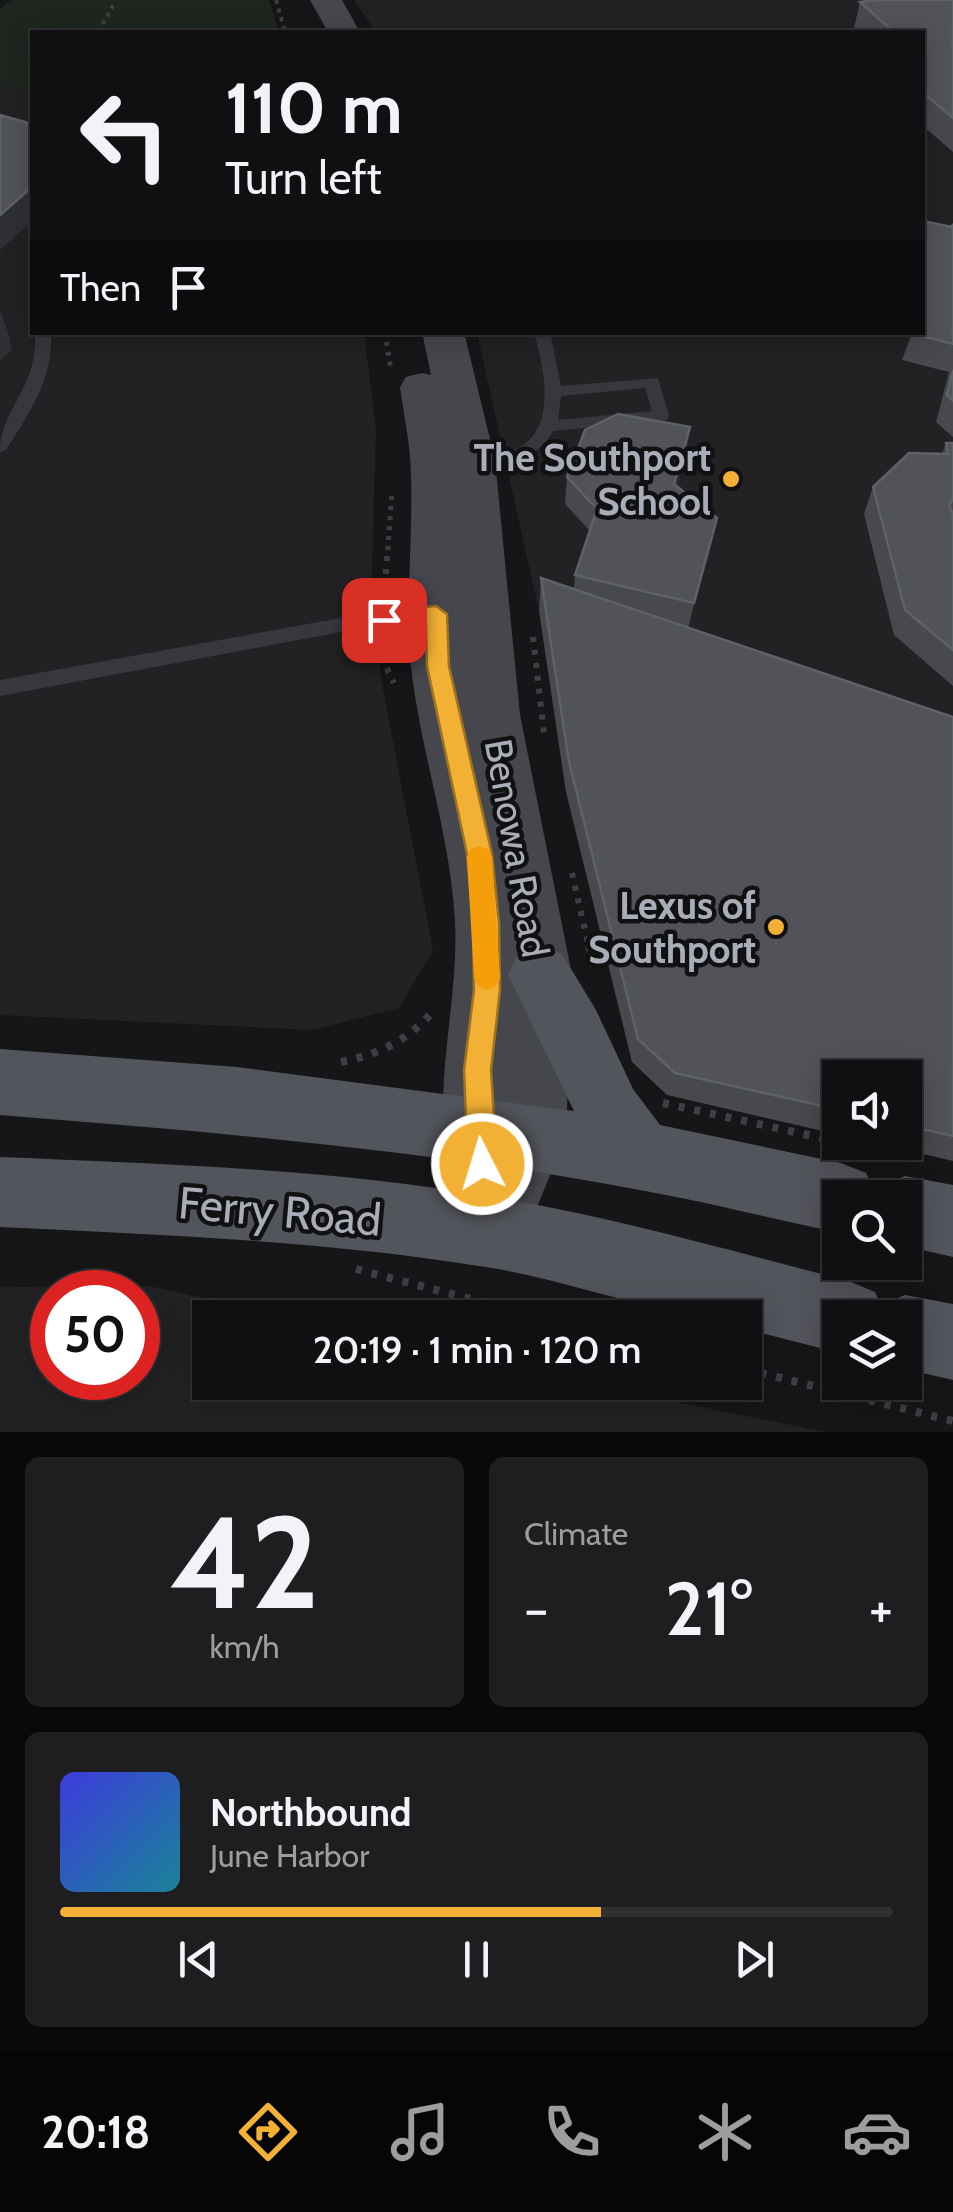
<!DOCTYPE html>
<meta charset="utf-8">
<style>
:root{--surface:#101012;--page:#1e1e20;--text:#f1f3f6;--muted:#9c9d9f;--line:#303032;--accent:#f2b134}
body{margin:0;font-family:Cabin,sans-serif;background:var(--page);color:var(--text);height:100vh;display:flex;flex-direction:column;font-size:38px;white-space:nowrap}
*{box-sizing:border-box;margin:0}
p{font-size:32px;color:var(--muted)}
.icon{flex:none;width:55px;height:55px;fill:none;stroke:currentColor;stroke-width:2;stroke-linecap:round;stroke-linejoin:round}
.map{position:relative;height:1432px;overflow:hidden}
.drawer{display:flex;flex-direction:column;gap:25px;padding:25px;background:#09090a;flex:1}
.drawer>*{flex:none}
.banner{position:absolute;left:30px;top:30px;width:895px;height:305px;border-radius:0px;box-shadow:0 5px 25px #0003,0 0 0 2px var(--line);background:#101012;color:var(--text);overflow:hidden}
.fabs{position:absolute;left:822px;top:1060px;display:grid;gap:20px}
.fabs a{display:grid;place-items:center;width:100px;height:100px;border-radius:0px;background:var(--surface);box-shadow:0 5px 25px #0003,0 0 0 2px var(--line);font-size:50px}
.speed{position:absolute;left:30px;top:1270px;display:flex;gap:20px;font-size:50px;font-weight:700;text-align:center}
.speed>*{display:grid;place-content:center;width:130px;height:130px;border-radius:50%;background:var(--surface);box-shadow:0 5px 25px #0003,0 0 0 2px var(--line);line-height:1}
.speed .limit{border:15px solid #d22;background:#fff;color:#111}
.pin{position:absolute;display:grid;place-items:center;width:85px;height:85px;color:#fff;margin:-42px;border-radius:20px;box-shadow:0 5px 15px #0006}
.me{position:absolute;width:110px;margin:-55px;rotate:355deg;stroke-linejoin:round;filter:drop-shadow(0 0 8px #0008)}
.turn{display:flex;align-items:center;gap:35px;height:210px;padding:0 30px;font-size:45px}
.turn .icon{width:130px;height:130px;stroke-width:2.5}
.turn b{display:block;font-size:70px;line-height:85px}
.then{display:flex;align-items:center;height:95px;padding:0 30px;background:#0003;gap:20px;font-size:38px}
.big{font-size:75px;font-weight:600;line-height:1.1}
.drawer .tile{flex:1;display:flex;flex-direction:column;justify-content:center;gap:15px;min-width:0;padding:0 35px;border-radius:15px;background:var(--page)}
.drawer .dial{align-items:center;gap:0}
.dial b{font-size:130px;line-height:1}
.song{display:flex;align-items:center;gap:30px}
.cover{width:120px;height:120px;border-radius:15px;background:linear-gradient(135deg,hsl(240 70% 55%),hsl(190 70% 35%))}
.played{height:10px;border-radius:5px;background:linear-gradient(90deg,var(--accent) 65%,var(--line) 65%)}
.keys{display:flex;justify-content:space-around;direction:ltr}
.heat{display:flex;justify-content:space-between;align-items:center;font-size:55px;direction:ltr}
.drawer .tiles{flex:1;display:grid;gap:25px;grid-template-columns:1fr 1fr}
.tile:last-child{grid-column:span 2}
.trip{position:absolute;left:192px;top:1300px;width:570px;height:100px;border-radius:0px;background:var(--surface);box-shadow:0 5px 25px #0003,0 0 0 2px var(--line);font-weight:600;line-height:100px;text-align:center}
.tab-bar{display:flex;height:160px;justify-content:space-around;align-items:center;background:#060607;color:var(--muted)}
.tab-bar .icon{width:70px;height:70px}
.tab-bar .current{color:var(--accent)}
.tab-bar b{font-size:45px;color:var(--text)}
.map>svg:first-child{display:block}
</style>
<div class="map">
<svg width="953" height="1432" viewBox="0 0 953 1432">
<rect width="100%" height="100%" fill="#161618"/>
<!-- built -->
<g fill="#222225" fill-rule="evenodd">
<path d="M354,0H953V753L539,611L477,333L922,332V32H376Z"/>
<path d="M0,82L32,93V332L364,333L376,430L372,573L381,679L433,950L399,1008L312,1030L0,1015Z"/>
<path d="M149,1286L291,1317L210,1318V1382L583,1383L826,1432H0V1287ZM52,1292H138V1378H52Z"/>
</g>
<!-- green -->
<path fill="#1e261f" d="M12,0H269L279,32H32V93L0,82V8Z"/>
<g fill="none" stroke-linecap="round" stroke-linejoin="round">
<!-- path-far3 -->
<g stroke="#3d3f44" stroke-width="4" stroke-dasharray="4 5" stroke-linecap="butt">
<path d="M276,0L285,32"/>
<path d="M98,32L112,8V0"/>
</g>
<!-- path-far2 -->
<g stroke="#3d3f44" stroke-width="5" stroke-dasharray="4 6" stroke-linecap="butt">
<path d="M385,332L391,371"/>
<path d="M387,560L392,493"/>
</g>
<!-- path-far1 -->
<g stroke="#3d3f44" stroke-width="6" stroke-dasharray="5 8" stroke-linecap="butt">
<path d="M384,600L387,557"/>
<path d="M533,637L544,734"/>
<path d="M383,643V660L394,683"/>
<path d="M572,873L589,948"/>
</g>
<!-- path -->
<g stroke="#3d3f44" stroke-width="8" stroke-dasharray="6 10" stroke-linecap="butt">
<path d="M589,945L595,973"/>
<path d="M341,1062C380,1054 409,1040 435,1009"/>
<path d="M663,1103L840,1142"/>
<path d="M843,1142L910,1157"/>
<path d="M356,1269L543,1318"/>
<path d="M745,1369L953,1421"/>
</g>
<!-- service -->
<g fill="#37383d" fill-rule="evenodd">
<path d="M35,332H51C54,378 29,413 6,450L0,452C0,409 39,388 35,332Z"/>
<path d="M534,332H550L561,386L658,378L669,416L667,420L553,431C536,462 498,470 466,464V456C479,453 493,456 506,452C560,439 545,371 534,332ZM645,388L652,411L558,420L561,396Z"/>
<path d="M436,607L445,614L436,621L346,631L0,696V680L346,617Z"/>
</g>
<!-- secondary -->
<g fill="#45474d" fill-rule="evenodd">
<path d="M310,0H342L360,32H328Z"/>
<path d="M422,332H464L495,460L520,715L572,975L566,1137L516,1257L491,1268L466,1257L455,1232L468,1202L459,1199C423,1112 460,1012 455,921C450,834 421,753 411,667C405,605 413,540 411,477C411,447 404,417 400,387L406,377L422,373L431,375Z"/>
</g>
<!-- primary -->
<g fill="#53555c" fill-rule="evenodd">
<path d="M540,945L562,954L596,1010L633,1089L660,1125L841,1163L866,1173L876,1196L880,1186L905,1176L953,1185V1257L905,1246V1198H840V1233C773,1219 707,1202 640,1190C428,1150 214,1132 0,1115V1049L237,1067L574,1111L508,975L518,954Z"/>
<path d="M0,1157C164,1164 331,1169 493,1197C613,1217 731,1251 849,1281L875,1292L881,1305L905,1295L953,1304V1380L905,1369V1318H840V1353L745,1329V1318C660,1318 577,1282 492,1268C330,1241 164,1235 0,1227Z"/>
</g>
</g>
<!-- wall -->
<g fill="#47494d">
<path d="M953,0V152L922,125V32H859L854,28L860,2Z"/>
<path d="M953,224V437L936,422L949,372L902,360Z"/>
<path d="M690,427L686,454L676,486L717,518L688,628L953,717V1161L873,1142H905V1078H840V1135L667,1095L632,1062L566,792L539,611L541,578L574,589L575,575L590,531L565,504L567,477Z"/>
<path d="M946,443H953V686L894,635L864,514L873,487L942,454Z"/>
</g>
<!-- shaded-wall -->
<g fill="#2f3033">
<path d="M32,187V221L0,250V215Z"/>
<path d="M0,310L9,335L12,350L0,360Z"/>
<path d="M690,427L686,454L670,511L674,484Z"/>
<path d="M717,518L711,544L688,629L694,603Z"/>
</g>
<!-- building -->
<g fill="#525359" stroke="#5f6168" stroke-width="2.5">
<path d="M874,0H953V118L922,92V71L925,68L922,66V32H894L860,2Z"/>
<path d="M0,115L32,124V187L0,215Z"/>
<path d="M922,221L952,227L953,224V344L911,333L922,332Z"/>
<path d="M953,370V401L947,395Z"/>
<path d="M618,414L690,427L674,484L717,518L694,603L575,575L597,509L567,477L585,430Z"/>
<path d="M946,443H953V500L949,504L953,515V650L905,610L873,487L909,453L948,454Z"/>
<path d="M541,578L953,717V1136L905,1125V1078H840V1110L675,1073L638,1039L569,762Z"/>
</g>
<!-- route -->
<path fill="#f2b134" stroke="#9d7322" stroke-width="2.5" d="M436,606L447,614L449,666L492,854L499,923L500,990L491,1070L497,1164L493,1174L482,1178L472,1174L468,1164L464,1070L474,990L473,923L467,854L427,666L426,624L384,628L373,620L384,612Z"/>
<!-- slow -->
<path fill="#f59e0b" d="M479,846L488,849L492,857L500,978L496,986L487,990L478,986L474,978L467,857L471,849Z"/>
<!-- markers -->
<g fill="#f2b134" stroke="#111113" stroke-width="4">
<circle cx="731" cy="479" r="10"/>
<circle cx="776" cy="927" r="10"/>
</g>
<g text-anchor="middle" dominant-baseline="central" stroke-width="9" stroke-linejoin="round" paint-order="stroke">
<!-- poi labels -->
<g font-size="38" font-weight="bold" fill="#a8adb8" stroke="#111113" text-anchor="end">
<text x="711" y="457">The Southport<tspan x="711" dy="44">School</tspan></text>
<text x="756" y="905">Lexus of<tspan x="756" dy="44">Southport</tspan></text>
</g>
<!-- street labels -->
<g font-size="38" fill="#a8adb8" stroke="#111113">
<text transform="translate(517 848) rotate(80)">Benowa Road</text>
</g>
<!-- near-street labels -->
<g font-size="45" fill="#a8adb8" stroke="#111113">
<text transform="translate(280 1211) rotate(5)">Ferry Road</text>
</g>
</g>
</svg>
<div class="fabs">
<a><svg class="icon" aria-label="sound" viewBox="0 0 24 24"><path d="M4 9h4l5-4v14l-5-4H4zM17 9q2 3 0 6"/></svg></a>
<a><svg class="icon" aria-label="search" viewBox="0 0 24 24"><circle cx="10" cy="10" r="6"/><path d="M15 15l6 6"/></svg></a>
<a><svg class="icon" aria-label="layers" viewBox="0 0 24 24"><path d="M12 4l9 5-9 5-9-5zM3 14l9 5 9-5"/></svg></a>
</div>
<div class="speed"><div class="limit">50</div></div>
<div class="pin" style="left:384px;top:620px;background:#d93025"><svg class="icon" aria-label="arrive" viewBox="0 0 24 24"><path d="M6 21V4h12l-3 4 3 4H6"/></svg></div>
<svg class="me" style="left:482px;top:1164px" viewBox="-20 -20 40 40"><circle r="17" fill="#f2b134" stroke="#fff" stroke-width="3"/><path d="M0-11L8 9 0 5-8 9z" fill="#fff"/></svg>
<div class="trip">20:19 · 1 min · 120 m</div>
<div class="banner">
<div class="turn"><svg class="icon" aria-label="left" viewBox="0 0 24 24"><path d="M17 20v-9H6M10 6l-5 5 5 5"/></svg><div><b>110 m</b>Turn left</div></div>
<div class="then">Then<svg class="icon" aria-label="arrive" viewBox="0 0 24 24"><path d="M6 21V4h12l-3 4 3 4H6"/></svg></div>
</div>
</div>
<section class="drawer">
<div class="tiles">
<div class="tile dial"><b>42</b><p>km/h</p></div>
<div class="tile"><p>Climate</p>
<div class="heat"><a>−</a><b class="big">21°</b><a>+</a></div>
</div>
<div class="tile">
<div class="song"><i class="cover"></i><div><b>Northbound</b><p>June Harbor</p></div></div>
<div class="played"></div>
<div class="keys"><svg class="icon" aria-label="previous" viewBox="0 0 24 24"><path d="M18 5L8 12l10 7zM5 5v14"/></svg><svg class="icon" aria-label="pause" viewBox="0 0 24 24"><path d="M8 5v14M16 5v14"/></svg><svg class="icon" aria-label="next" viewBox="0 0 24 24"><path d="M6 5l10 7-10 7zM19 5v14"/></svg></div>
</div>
</div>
</section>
<nav class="tab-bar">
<b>20:18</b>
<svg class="icon current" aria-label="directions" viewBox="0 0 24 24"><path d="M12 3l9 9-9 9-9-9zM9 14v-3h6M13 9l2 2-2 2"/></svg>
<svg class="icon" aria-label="music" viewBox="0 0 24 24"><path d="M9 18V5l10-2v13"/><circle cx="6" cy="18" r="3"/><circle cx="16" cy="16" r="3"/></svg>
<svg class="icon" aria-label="phone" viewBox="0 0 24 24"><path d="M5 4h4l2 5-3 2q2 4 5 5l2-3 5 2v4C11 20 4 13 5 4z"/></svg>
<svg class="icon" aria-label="climate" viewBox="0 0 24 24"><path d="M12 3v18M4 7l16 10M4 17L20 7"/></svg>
<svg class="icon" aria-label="car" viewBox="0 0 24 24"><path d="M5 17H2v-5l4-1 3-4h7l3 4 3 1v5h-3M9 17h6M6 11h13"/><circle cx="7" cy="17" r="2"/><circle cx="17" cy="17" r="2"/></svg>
</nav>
